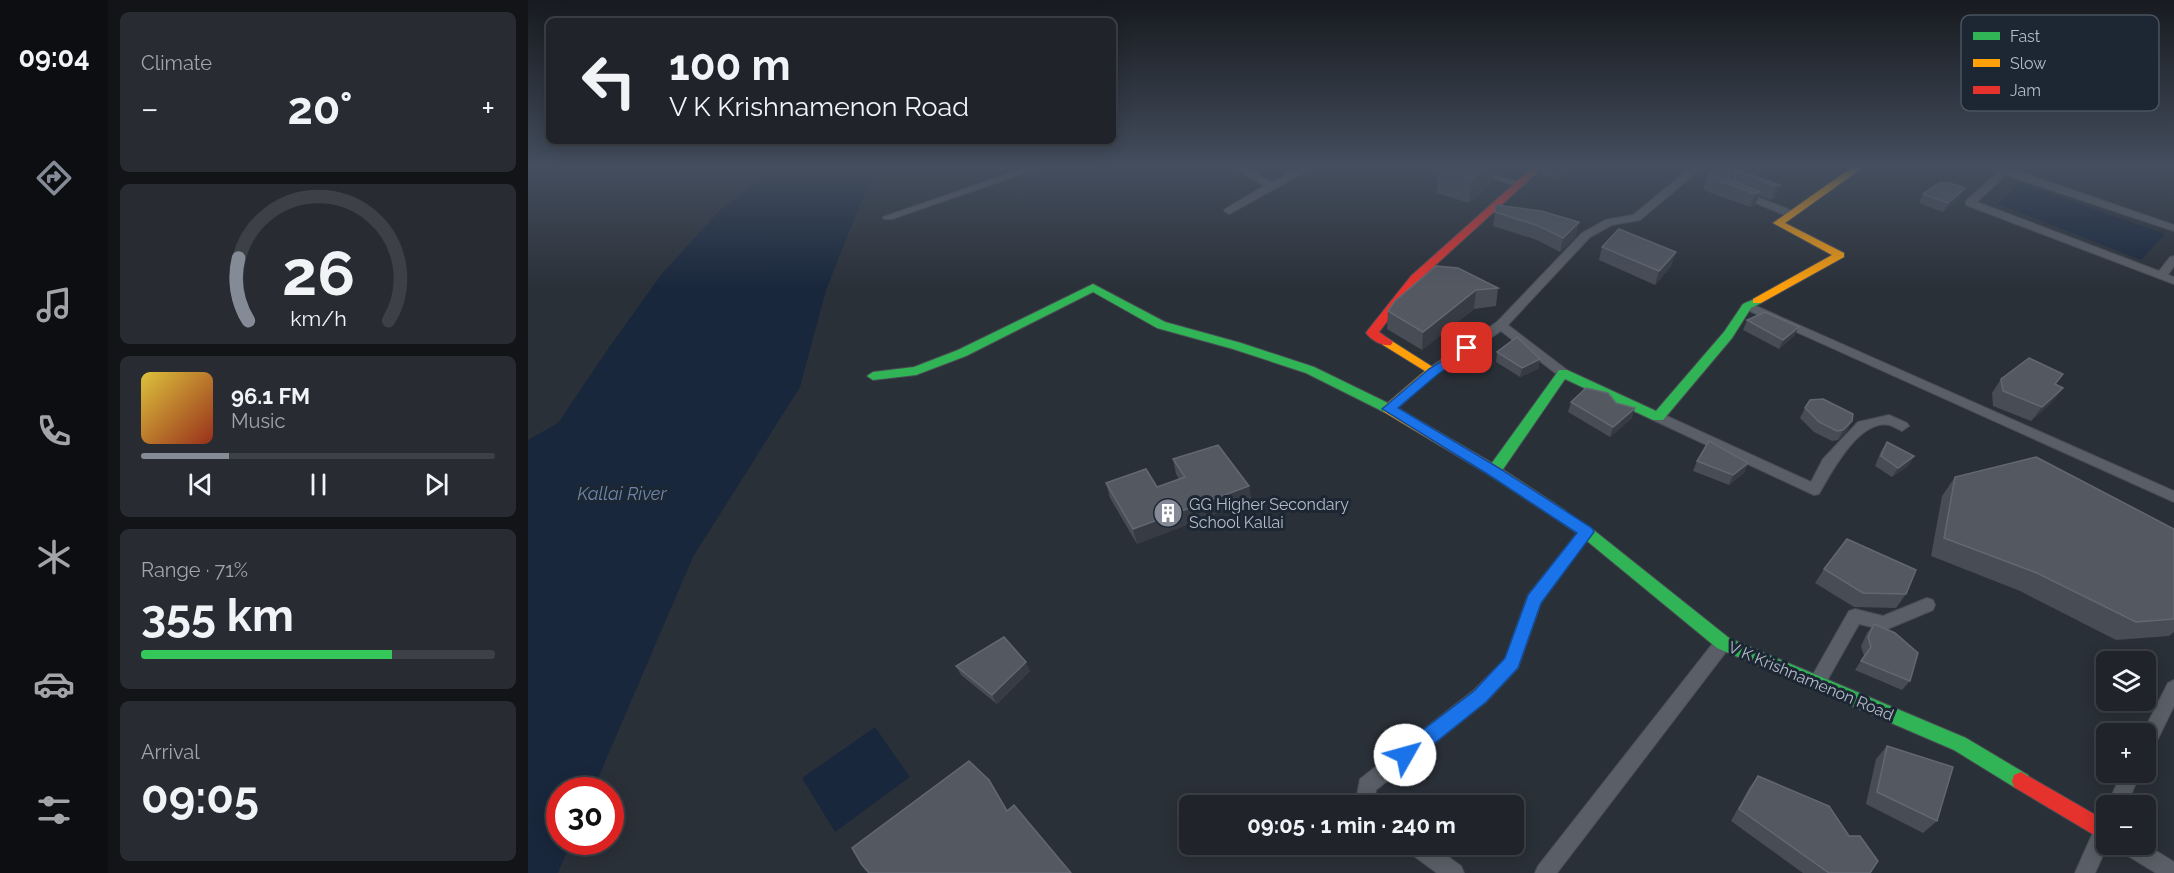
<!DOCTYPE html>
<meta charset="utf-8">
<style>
:root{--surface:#20242a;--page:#282c32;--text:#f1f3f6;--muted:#a2a4a8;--line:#3d4147;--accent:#848b96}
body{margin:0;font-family:Raleway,sans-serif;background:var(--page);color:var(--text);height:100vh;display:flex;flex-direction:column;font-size:22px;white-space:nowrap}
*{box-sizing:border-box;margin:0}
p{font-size:20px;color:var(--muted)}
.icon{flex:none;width:33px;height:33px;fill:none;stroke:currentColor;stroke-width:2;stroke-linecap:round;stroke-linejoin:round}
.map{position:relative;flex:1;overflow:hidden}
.drawer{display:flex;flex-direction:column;gap:12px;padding:12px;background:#121417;width:420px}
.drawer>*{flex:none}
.banner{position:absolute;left:18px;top:18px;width:570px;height:126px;border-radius:9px;box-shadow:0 3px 15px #0003,0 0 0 2px var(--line);background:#20242a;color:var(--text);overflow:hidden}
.tools{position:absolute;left:1568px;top:651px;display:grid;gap:12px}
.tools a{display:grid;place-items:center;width:60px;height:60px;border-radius:9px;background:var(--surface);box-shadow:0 3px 15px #0003,0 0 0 2px var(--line);font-size:30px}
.speed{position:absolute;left:18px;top:777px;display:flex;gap:12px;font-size:30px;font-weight:700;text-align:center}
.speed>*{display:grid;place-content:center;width:78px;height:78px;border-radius:50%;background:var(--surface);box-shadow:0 3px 15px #0003,0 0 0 2px var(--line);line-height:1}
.speed .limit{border:9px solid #d22;background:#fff;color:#111}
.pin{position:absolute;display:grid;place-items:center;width:51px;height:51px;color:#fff;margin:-26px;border-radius:12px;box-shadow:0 3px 9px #0006}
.me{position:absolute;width:66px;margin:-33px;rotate:52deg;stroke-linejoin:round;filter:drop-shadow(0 0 4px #0008)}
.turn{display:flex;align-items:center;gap:21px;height:126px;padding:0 24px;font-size:27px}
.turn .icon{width:78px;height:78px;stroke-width:2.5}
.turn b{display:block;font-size:42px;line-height:51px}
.big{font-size:45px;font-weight:700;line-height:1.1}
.drawer .tile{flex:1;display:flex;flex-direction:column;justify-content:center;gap:9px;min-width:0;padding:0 21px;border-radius:9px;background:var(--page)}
.drawer .dial{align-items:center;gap:0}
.dial svg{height:156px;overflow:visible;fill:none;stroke:var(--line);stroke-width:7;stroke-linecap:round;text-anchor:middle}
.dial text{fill:var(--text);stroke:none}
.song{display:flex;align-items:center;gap:18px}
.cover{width:72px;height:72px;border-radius:9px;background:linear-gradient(135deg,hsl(50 70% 55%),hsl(10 70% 35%))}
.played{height:6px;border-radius:3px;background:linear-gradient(90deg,var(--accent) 25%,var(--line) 25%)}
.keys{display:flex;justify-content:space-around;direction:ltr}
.heat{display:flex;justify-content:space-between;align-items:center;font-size:33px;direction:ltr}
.charge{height:9px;border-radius:4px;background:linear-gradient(90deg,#34c759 71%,var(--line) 0)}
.trip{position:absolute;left:651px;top:795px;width:345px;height:60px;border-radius:9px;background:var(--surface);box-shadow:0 3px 15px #0003,0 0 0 2px var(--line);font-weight:700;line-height:60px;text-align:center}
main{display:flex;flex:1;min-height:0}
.dock{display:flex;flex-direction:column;width:108px;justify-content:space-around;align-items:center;background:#0d0e11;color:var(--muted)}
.dock .icon{width:42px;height:42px}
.dock .active{color:var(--accent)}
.dock b{font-size:27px;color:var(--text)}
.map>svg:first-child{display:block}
</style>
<main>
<nav class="dock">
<b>09:04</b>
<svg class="icon active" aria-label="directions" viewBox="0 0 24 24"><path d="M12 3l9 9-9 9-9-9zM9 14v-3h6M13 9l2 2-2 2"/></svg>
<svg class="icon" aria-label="music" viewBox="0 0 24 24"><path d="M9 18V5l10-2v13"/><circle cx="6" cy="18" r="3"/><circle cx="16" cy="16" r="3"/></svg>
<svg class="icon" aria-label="phone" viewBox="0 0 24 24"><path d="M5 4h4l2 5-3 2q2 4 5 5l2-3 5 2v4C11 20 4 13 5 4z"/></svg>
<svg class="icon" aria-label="climate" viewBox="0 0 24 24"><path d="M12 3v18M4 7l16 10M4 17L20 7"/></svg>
<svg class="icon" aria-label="car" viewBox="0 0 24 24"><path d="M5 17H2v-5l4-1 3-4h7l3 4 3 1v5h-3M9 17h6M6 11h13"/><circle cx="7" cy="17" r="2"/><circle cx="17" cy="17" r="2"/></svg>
<svg class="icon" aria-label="filters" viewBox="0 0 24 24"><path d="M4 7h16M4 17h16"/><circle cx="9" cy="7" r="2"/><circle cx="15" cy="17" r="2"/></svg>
</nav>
<section class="drawer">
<div class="tile"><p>Climate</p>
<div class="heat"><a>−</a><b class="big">20°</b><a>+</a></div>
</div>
<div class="tile dial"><svg viewBox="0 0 100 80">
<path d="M14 69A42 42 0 1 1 86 69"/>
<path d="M14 69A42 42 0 0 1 9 37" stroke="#848b96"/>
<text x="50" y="56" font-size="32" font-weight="700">26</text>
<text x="50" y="72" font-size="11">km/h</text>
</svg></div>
<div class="tile">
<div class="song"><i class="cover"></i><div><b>96.1 FM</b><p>Music</p></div></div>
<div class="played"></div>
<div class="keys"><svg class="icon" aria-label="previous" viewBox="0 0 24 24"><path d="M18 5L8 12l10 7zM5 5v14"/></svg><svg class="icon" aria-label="pause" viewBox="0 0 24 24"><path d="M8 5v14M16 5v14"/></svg><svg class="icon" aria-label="next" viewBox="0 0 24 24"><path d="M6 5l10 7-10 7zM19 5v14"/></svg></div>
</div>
<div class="tile"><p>Range · 71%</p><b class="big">355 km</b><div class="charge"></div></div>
<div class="tile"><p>Arrival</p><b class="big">09:05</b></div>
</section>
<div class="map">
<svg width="1646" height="873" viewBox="0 0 1646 873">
<rect width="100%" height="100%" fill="#2a3038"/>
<!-- water -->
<g fill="#19273c">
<path d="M249,166H352L333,202L298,290L272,387L165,557L65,790H32V842H43L30,873H0V440L30,423L82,346L133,275L189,213Z"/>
<path d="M1492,183L1637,234L1613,260L1470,204Z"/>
<path d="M347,727L382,777L307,832L274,778Z"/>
</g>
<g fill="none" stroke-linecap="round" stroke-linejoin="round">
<!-- street casing -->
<g stroke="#484c55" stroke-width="2">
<g id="street">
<path d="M503,166H517L364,219H356L355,217Z"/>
<path d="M703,166H715L744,182L776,166H788L701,214L696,211L697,209L736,186Z"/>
<path d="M922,166H937L998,184L993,187Z"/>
<path d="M1165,166H1176L1112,220L1084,225L1062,237L980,325L1039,370L1041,373L1039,376H1031L973,331L909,374H901L899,371L901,368L969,322L1054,233L1077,220L1105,215Z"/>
<path d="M1456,166L1481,168L1646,225V231L1478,175L1449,202L1631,271L1642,257L1646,256V266L1640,275L1646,277V284L1438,205V201L1470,172Z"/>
<path d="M1212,190L1267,212L1268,214L1267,216H1259L1209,195V191Z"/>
<path d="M1219,302L1646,491V502L1215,308L1213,306Z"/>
<path d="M1130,412L1283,482L1295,459L1330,422L1361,415L1379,423L1381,426L1374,431C1370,429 1365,426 1361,425C1331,419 1303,473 1291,494L1286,495L1125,420L1123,417L1125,414Z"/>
<path d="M1058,526L1063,528L1065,532L1013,603L990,668L958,702L848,790L846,806H827L832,779L946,690L977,659L1000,595L1053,528Z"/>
<path d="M1399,598L1405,600L1407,605L1405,610L1362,628L1356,630L1331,624L1295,688L1289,691L1283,688L1280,683L1283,678L1321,611L1327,609L1355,616Z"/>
<path d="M1195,636L1201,638L1203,643L1201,648L1029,873H1007L1010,866L1189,638Z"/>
<path d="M1646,680V706L1623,753L1617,756V734H1614L1640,683Z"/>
<path d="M1594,772H1613L1598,806H1579Z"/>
<path d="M1578,816L1580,844L1567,873H1547L1571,819Z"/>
<path d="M876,844H903L933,866L936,873H909L879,851Z"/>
<path d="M1589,844H1617L1646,862V873H1628L1592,851Z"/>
</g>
</g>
<!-- fast casing -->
<g stroke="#484c55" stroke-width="2">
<g id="fast">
<path d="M565,284L637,322L713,343L786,367L866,406L868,409L866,412H856L778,373L705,349L629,328L565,292L438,356L388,375L345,380L339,376L345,372L386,367L430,350Z"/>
<path d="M1229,298L1233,299V303L1223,308L1204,338L1135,420H1125L1037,379L971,475H961L959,471L961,467L1031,370H1039L1128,411L1196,332L1215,304Z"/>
<path d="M1033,509L1063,528L1201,638L1438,738L1500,775L1502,781L1500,787L1493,790L1486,787L1426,750L1189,648L1053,536L1028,519L1026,515L1028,511Z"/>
</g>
</g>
<!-- slow casing -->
<g stroke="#484c55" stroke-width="2">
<g id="slow">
<path d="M1326,166H1337L1257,223L1316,253V257L1233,303H1225V299L1304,255L1245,223Z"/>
<path d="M859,338L911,371L870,408L971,467L1038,511L1040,515L1038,519H1028L961,475L856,412L854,409L856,406L897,371L855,345L853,342L855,339Z"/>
</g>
</g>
<!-- jam casing -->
<g stroke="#484c55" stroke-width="2">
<g id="jam">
<path d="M1006,166H1016L891,280L851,332L865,342L863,345C855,347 843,340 838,333L840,330L883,276Z"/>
<path d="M1493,772L1578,821V842L1486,787L1484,781L1486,775Z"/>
</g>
</g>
<!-- street -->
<use href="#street" fill="#5a5e66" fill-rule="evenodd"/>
<!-- fast -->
<use href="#fast" fill="#30b455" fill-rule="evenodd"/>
<!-- slow -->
<use href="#slow" fill="#ff9f0a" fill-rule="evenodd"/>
<!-- jam -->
<use href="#jam" fill="#e5322d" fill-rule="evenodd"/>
</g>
<!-- wall -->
<g fill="#474c55">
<path d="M914,166H967L965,182L941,203L909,193L911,168Z"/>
<path d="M1014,166H1054L1027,180L1013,173Z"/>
<path d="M1199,166L1252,185L1247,198L1243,200L1231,195L1227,205L1222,207L1175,190L1179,176Z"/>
<path d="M1437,188L1432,197L1415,212L1391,203L1395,194Z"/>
<path d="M967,212L1048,236L1032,252L1009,240L965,226Z"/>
<path d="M1074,247L1143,266L1127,285L1071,260Z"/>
<path d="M970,288L968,306L946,309L894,350L859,329L860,311L867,301Z"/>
<path d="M1219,320L1271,327L1266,336L1251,349L1215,330Z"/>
<path d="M969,352L1012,359L1010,369L992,377L968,362Z"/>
<path d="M1535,374L1527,384L1535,388L1524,402L1503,421L1465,406L1464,393L1473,379Z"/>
<path d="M1043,402L1088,403L1104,418L1082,437L1040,412Z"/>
<path d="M1277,408L1319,431L1310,440L1304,441L1286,432L1272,418Z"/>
<path d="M1359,442L1386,456L1380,466L1364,477L1347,466L1353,451Z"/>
<path d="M645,459L721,486L723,500L609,544L582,498L578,483L629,487L651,479L648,474Z"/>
<path d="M1169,461L1220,463L1216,473L1201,485L1165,471Z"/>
<path d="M1427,477L1646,529V632L1641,636L1588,640L1492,591L1403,556L1414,496Z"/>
<path d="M1296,569L1378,594L1368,608L1326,607L1287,583Z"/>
<path d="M1346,624L1382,681L1374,690L1327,670L1336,656L1333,646L1339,633Z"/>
<path d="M428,666L502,671L469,704L433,675Z"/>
<path d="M1359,746L1409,821L1395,833L1338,804L1348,759Z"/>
<path d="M1230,776L1321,836L1342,873H1275L1203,821L1221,788Z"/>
</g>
<!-- shaded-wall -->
<g fill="#373c44">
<path d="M958,166H967L965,182L941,203L944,178Z"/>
<path d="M1029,166H1054L1027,180Z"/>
<path d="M1207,171L1203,184L1201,172Z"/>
<path d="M1252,185L1247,198L1243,200L1248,186Z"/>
<path d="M1437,188L1432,197L1415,212L1420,203Z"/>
<path d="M1232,192L1227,205L1222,207L1227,194Z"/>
<path d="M1051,222L1048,236L1032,252L1035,238Z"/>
<path d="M1148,252L1143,266L1127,285L1131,271Z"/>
<path d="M948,290L946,309L894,350L895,332Z"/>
<path d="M1271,327L1266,336L1251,349L1255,340Z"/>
<path d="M1012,359L1010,369L992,377L994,368Z"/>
<path d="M1535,388L1524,402L1503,421L1514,407Z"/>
<path d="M1107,408L1104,418L1082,437L1085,427Z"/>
<path d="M1324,421L1319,431L1310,440L1315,430Z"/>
<path d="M1386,456L1380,466L1364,477L1370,468Z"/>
<path d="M1220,463L1216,473L1201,485L1205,475Z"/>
<path d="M721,486L723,500L609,544L605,529Z"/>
<path d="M498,662L502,671L469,704L464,695Z"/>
</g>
<!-- building -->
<g fill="#535861" stroke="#626872" stroke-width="1.5">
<path d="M914,166H958L944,178L911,168Z"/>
<path d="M1188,166H1199L1252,185L1248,186L1207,171L1201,172L1202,180L1232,192L1227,194L1179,176Z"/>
<path d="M1411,183H1422L1437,188L1420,203L1395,194Z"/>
<path d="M968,205L1013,211L1051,222L1035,238L1011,226L967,212Z"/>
<path d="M1091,229L1148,252L1131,271L1074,247Z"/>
<path d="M908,266L930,268L970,288L948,290L895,332L860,311L867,301Z"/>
<path d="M1237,312L1271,327L1255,340L1219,320Z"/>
<path d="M989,337L1012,359L994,368L969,352Z"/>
<path d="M1501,358L1535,374L1527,384L1535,388L1514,407L1475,391L1473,379Z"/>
<path d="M1058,388L1080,393L1088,403L1107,408L1085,427L1043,402Z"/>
<path d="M1295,399L1325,414L1324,421L1315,430L1309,431L1291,422L1277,408L1282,400Z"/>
<path d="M1181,441L1220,463L1205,475L1169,461Z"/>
<path d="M1359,442L1386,456L1370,468L1353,456Z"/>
<path d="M690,445L721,486L605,529L578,483L618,469L629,487L657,477L645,459Z"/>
<path d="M1508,457L1646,529V619L1608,622L1509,573L1416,538L1427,477Z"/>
<path d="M1319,539L1388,570L1378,594L1335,593L1296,569Z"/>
<path d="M1346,624L1367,633L1390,653L1382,681L1333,661L1343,647L1340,637Z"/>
<path d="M476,637L498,662L464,695L428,666Z"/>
<path d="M1359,746L1425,767L1409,821L1349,792Z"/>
<path d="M441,761L461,780L479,811L486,805L543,873H341L334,865L324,848Z"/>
<path d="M1230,776L1301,806L1321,836H1332L1350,861L1342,873H1301L1211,809Z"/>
</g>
<!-- sky -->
<linearGradient id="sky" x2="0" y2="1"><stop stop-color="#171a1f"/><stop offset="0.58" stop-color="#444e5e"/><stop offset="1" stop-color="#444e5e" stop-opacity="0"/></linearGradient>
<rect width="1646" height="288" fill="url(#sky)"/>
<!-- route -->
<path fill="#1a73e8" stroke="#114b97" stroke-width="1.5" d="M939,345L945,348L943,351L910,374L870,408L971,468L1064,528L1066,532L1013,603L990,668L958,702L883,762L877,764L870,762L868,755L870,749L946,691L977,658L1000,595L1049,533L961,475L854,409L901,369Z"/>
<!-- icons -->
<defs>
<g id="building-disc" transform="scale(1.5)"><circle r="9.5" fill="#848b96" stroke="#1d2633"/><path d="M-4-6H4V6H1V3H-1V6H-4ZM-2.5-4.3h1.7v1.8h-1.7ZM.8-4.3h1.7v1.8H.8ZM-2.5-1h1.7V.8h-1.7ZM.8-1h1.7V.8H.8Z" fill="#fff"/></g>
</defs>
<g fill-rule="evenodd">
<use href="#building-disc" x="640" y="513"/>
</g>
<g text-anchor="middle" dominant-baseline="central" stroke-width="6" stroke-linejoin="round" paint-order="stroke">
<!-- poi labels -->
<g font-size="16" fill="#b4bcc9" stroke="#1d2633" text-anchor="start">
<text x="661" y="504">GG Higher Secondary<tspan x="661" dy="18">School Kallai</tspan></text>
</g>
<!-- street labels -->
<g font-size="16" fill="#b4bcc9" stroke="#1d2633">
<text transform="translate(1283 681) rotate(23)">V K Krishnamenon Road</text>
</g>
<!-- water labels -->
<g font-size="18" font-style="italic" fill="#6d86a8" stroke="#1d2633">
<text x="94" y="493">Kallai River</text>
</g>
</g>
<!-- legend -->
<rect x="1433" y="15" width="198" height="96" rx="9" fill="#1d2633" stroke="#4a5360" stroke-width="1.5"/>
<rect x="1445" y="32" width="27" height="8" fill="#30b455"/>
<rect x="1445" y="59" width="27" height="8" fill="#ff9f0a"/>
<rect x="1445" y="86" width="27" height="8" fill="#e5322d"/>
<g font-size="16" fill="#b4bcc9">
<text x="1482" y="42">Fast</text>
<text x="1482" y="69">Slow</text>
<text x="1482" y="96">Jam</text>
</g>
</svg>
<div class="tools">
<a><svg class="icon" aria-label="layers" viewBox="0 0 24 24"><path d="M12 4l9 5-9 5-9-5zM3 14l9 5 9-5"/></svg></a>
<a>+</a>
<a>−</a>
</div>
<div class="speed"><div class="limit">30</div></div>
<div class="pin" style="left:939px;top:348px;background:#d93025"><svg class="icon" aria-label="arrive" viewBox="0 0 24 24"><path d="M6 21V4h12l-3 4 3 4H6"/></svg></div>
<svg class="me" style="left:877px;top:755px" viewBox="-20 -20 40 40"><circle r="19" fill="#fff"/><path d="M0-13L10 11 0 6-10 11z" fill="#1a73e8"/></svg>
<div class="trip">09:05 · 1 min · 240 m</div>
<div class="banner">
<div class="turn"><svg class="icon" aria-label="left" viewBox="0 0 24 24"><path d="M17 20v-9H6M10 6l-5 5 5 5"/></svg><div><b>100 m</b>V K Krishnamenon Road</div></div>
</div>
</div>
</main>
